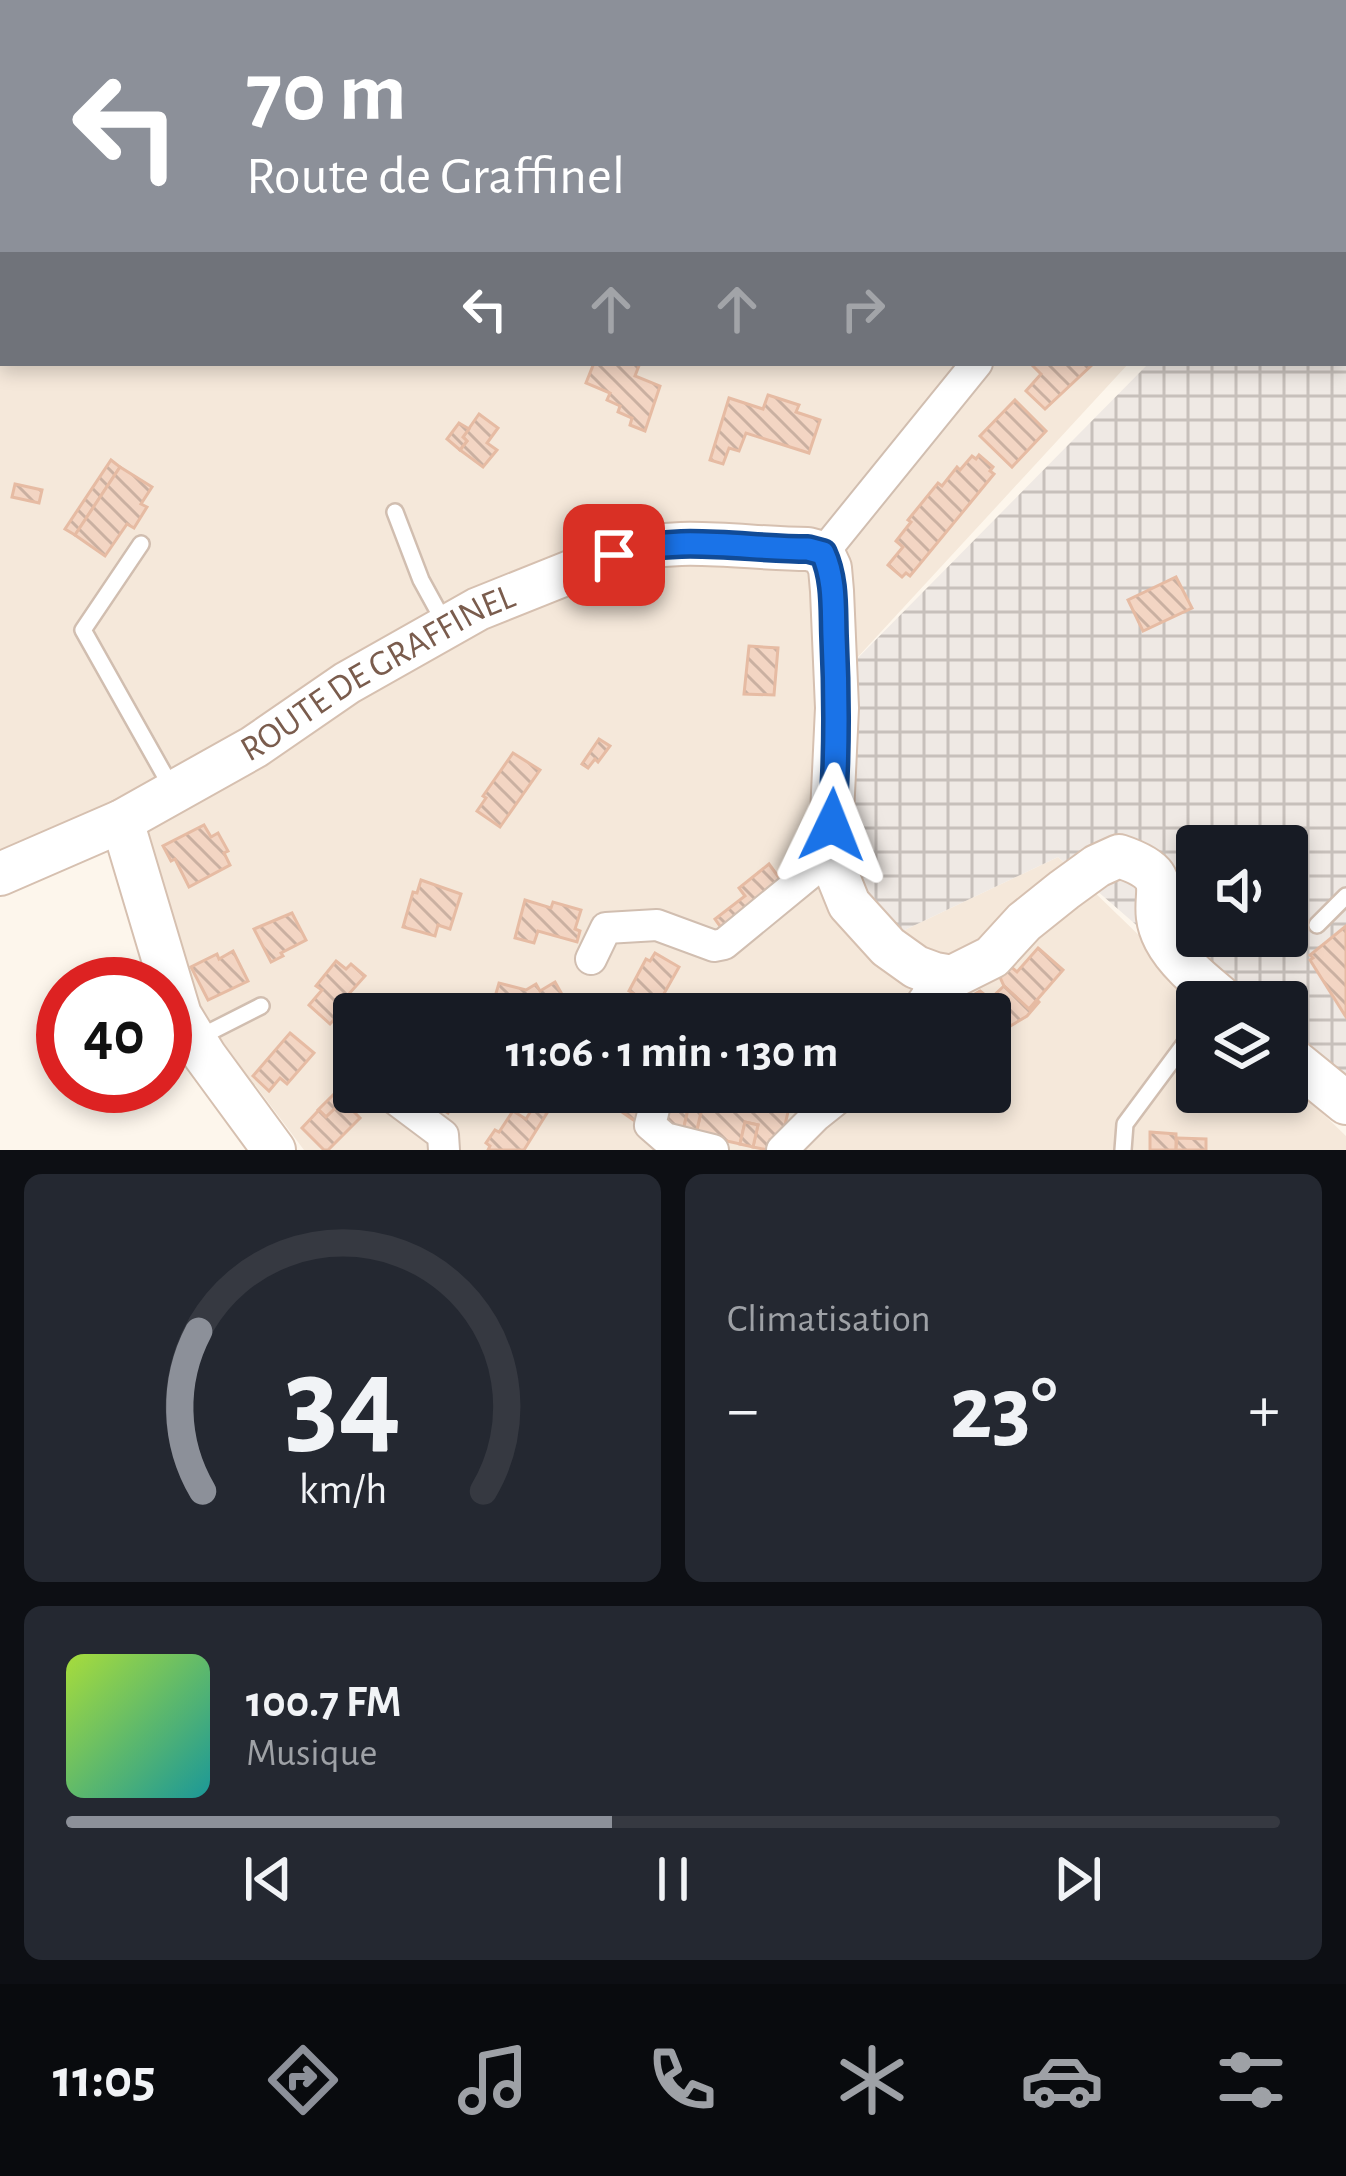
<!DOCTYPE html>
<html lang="fr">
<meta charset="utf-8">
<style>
:root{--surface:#171b24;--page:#242831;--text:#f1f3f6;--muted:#9ea1a6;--line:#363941;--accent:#8c9099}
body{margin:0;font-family:"Alegreya Sans",sans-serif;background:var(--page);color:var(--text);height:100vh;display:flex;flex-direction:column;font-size:45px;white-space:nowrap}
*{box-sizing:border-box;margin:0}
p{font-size:39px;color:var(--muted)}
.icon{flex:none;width:66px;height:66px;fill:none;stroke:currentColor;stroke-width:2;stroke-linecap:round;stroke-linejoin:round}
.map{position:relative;height:1150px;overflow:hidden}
.sheet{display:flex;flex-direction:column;gap:24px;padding:24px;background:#0d0f14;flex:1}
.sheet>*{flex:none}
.banner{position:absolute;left:0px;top:0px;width:1347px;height:366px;box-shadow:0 6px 18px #0003;background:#8c9099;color:#fff;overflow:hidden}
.fabs{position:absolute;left:1176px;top:825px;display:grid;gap:24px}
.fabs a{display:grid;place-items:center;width:132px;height:132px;border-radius:12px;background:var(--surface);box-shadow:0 6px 18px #0003;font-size:60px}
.speed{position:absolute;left:36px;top:957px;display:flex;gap:24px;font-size:60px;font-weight:700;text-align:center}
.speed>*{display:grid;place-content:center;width:156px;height:156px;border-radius:50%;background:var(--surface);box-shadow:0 6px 18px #0003;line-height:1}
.speed .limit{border:18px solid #d22;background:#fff;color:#111}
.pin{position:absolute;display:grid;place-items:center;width:102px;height:102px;color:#fff;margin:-51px;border-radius:24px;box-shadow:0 6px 18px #0006}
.me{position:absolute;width:132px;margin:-66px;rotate:2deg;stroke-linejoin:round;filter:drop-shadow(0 0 9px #0008)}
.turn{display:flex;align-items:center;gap:42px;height:252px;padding:0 48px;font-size:54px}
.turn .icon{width:156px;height:156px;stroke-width:2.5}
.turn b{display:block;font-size:84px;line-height:102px}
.lanes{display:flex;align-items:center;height:114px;padding:0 48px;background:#0003;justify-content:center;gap:60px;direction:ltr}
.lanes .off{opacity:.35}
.big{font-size:90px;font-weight:600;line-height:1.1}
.sheet .card{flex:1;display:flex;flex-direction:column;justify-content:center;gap:18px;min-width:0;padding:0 42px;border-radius:18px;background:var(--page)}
.sheet .dial{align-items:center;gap:0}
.dial svg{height:312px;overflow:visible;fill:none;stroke:var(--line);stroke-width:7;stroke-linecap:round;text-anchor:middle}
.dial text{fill:var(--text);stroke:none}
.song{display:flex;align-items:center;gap:36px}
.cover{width:144px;height:144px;border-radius:18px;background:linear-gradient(135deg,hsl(80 70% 55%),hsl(180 70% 35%))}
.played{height:12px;border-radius:6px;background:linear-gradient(90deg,var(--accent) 45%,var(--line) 45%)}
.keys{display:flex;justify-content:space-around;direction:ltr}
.heat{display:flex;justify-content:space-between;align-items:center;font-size:66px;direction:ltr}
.sheet .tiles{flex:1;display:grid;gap:24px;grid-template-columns:1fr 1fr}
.card:last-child{grid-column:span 2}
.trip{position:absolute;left:333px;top:993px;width:678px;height:120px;border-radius:12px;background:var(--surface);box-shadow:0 6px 18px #0003;font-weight:600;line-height:120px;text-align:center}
.dock{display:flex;height:192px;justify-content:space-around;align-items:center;background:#090b0e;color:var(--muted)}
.dock .icon{width:84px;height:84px}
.dock .current{color:var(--accent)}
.dock b{font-size:54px;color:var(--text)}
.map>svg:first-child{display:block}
</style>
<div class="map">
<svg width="1346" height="1150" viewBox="0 0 1346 1150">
<defs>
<pattern id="industrial-grid" width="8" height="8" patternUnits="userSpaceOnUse" patternTransform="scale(3)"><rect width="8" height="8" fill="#efe9e4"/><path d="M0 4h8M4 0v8" fill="none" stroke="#c7c0bb"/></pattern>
<pattern id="building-back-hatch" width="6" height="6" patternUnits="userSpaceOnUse" patternTransform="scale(3)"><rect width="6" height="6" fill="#f3d5c3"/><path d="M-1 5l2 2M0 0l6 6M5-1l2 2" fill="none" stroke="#cab0a1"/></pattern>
</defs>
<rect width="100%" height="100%" fill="#fdf6ec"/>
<!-- residential -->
<path fill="#f5e8da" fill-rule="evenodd" d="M0,0H511L509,3H3V363H1129L844,672L892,936L1058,857L1208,1002H1197V1092H1287V1079L1346,1136V1150H304L201,1013L103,810L0,854ZM354,1014H990V1092H354Z"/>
<!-- industrial -->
<path fill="url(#industrial-grid)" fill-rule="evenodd" d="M1346,154V1107L1287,1056V1002H1225L1058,857L892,936L844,859V672L1149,363H1344ZM1197,846H1287V936H1197Z"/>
<!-- building -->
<g fill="url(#building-back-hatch)" stroke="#e6bba3" stroke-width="3">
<path d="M594,363H640L635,376L660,386L645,431L630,425L632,418L618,412L620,406L607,400L610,393L586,383Z"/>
<path d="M1030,363H1094L1045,409L1026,391L1041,374Z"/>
<path d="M768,395L799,405L796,412L820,420L809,453L746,433L739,451L729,448L723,464L710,460L729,398L763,409Z"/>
<path d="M1015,400L1046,431L1012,467L980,436Z"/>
<path d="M479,414L498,428L487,443L497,450L483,467L460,450L467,441L463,437Z"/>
<path d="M459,423L469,429L463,437L467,441L460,450L447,439Z"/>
<path d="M979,455L993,467L990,471L994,474L910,576L906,573L902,577L888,565L903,547L896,541L911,522L908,520L938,483L942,486L957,467L960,470L972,456L976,459Z"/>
<path d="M111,460L120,467L75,535L65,529Z"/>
<path d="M120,467L152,487L141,504L147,507L134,528L127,524L105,556L75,535Z"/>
<path d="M15,484L42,490L39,503L12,497Z"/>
<path d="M1176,577L1192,608L1143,631L1128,600Z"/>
<path d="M749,646L778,648L774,695L744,694Z"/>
<path d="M599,739L610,746L598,762L595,759L588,768L582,764Z"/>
<path d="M513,753L540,770L500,827L477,811L486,798L483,796Z"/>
<path d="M204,825L211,837L218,833L228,851L224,853L230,865L189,887L175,859L171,861L163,846Z"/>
<path d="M769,864L785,886L725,933L715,919L745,896L739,888Z"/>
<path d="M421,880L461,894L450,929L438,925L435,936L403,927L413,892L417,893Z"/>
<path d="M525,900L551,908L553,902L581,910L575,929L580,931L577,942L538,931L534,943L515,938Z"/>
<path d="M292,913L306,940L281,953L283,956L271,962L254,929Z"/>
<path d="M1346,926V1017L1310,960L1313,958L1310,955Z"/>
<path d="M1038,948L1063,970L1029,1009L1004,986L999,975L1009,965L1017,972Z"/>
<path d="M233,951L248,981L208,1000L191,967L217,954L219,959Z"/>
<path d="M655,953L679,967L657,1006L629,991L646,959L650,961Z"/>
<path d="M336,961L346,969L351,964L365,976L339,1005L343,1010L330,1024L309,1005L322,990L316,986Z"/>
<path d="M555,982L568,1005L552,1014H490L499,983L526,990L536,984L540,991Z"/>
<path d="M1004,986L1029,1009L1037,1000L1039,1002L1027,1016L1007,1028L990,999Z"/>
<path d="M980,991L990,999L1007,1028L990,1037V1014H940Z"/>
<path d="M290,1033L314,1053L287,1084L280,1078L269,1091L253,1076Z"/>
<path d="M435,1092H474L465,1106L456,1101L448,1113L429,1101Z"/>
<path d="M593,1092H621L642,1107L635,1121Z"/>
<path d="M673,1092H763L791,1099L781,1142L770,1140L768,1150L753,1147L758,1125L745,1122L740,1144L696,1134L701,1112L694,1110L695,1106L689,1105L683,1131L666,1123Z"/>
<path d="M335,1093L343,1101L326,1117L318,1110Z"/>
<path d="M343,1101L360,1118L328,1150H324L302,1128L319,1110L326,1117Z"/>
<path d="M689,1105L695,1106L694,1110L701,1112L696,1134L683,1131Z"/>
<path d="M534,1106L547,1113L524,1150H488L490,1146L486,1143L495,1130L499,1132L513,1111L526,1119Z"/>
<path d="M745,1122L758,1125L753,1147L740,1144Z"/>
<path d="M1150,1132L1176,1134V1150H1181H1150Z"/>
<path d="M1177,1138L1206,1139V1150H1176Z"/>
</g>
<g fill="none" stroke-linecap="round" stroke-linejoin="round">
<!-- lane casing -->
<g stroke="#d1beb0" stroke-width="20">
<g id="lane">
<path d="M395,512L421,580L438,611L443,625"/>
<path d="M141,544L83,630L173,790"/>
<path d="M1317,925L1346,896"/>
<path d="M198,1038L261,1006"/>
<path d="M1123,1150L1125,1124L1197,1027"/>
</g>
</g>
<!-- street casing -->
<g stroke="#d1beb0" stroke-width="34">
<g id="street">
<path d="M883,0L885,3"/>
<path d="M0,2L3,3"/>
<path d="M46,3L47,0"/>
<path d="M70,3L81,0"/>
<path d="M823,553L977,363"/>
<path d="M591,959L606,928L657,925L714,946L724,944L830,857"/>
<path d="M914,1014L926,997L935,974"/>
<path d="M395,1099L443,1135L444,1150"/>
<path d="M654,1109L650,1125L665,1138L713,1150"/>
<path d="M782,1150L816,1116L846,1092"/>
</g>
</g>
<!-- secondary casing -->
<g stroke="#d6c0b0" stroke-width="46">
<g id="secondary">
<path d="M122,821L180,1015L205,1056L274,1150"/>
<path id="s1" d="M0,874L122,821L254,747L347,683L478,609L613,555C676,534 743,549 808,549L823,553L830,568L832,591L837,708L830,857L849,904L888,947L916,967L935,974L952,977L992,957L1024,922L1064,890L1097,866L1119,856C1185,878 1142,895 1165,939C1178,964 1205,984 1226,1002"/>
<path d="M1287,1055L1346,1103"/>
</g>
</g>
<!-- lane -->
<use href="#lane" stroke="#fff" stroke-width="15"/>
<!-- street -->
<use href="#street" stroke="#fff" stroke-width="30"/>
<!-- secondary -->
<use href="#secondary" stroke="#fff" stroke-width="42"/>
</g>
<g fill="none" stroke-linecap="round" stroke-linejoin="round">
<!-- route casing -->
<g stroke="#114b97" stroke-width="30">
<path id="route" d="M614,555C676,534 743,549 808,549L823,553C835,579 833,608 834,636C837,699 837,762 832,825"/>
</g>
<!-- route -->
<use href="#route" stroke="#1a73e8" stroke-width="21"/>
</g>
<g text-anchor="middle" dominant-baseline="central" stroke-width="9" stroke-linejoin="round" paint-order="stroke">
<!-- street labels -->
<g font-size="36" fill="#7a5c4d" stroke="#fffaf3">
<text stroke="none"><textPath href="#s1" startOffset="429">ROUTE DE GRAFFINEL</textPath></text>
</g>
</g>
</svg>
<div class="fabs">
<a><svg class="icon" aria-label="sound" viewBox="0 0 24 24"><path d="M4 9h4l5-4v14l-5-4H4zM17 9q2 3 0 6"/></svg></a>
<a><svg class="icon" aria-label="layers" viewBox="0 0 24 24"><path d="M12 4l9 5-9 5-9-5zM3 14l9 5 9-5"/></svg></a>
</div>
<div class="speed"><div class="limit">40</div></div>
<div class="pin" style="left:614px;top:555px;background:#d93025"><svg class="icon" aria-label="arrive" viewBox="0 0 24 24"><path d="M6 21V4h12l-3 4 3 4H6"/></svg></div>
<svg class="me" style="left:832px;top:825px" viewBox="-20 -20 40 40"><path d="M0-17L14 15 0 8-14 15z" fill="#1a73e8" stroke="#fff" stroke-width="4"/></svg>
<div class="trip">11:06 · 1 min · 130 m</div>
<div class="banner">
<div class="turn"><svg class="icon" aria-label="left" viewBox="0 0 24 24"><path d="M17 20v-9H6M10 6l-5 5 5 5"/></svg><div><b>70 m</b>Route de Graffinel</div></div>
<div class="lanes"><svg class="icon" aria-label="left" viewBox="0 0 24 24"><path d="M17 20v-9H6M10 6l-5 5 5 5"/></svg><svg class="icon off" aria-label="ahead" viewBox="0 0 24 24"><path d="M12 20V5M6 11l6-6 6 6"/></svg><svg class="icon off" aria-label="ahead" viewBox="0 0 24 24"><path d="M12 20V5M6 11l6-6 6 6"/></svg><svg class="icon off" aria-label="right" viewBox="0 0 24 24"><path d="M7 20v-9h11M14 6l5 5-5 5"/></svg></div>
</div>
</div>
<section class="sheet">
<div class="tiles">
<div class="card dial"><svg viewBox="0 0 100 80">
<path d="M14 69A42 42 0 1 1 86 69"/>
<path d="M14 69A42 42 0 0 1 13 28" stroke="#8c9099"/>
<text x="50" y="56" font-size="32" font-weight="700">34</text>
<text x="50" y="72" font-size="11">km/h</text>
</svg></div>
<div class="card"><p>Climatisation</p>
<div class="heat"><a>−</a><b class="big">23°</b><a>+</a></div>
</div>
<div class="card">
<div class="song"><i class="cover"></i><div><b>100.7 FM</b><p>Musique</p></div></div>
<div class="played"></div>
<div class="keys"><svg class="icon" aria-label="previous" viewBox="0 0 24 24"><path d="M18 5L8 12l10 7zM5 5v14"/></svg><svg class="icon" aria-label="pause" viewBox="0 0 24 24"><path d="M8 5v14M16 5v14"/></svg><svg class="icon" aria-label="next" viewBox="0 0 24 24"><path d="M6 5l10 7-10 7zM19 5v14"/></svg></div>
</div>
</div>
</section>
<nav class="dock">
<b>11:05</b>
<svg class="icon current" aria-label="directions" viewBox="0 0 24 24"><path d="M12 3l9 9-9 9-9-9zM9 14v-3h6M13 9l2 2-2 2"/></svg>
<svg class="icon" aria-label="music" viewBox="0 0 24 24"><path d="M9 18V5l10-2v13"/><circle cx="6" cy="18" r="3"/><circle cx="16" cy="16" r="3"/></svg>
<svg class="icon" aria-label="phone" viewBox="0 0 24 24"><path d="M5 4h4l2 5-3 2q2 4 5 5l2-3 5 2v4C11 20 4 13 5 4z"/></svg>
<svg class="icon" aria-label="climate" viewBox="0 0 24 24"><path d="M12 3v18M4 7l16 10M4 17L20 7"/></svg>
<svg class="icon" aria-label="car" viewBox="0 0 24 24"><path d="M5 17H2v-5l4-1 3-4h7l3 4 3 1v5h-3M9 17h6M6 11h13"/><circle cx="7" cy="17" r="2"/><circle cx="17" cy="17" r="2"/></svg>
<svg class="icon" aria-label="filters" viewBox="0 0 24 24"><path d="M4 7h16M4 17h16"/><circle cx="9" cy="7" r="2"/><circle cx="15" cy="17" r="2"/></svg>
</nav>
